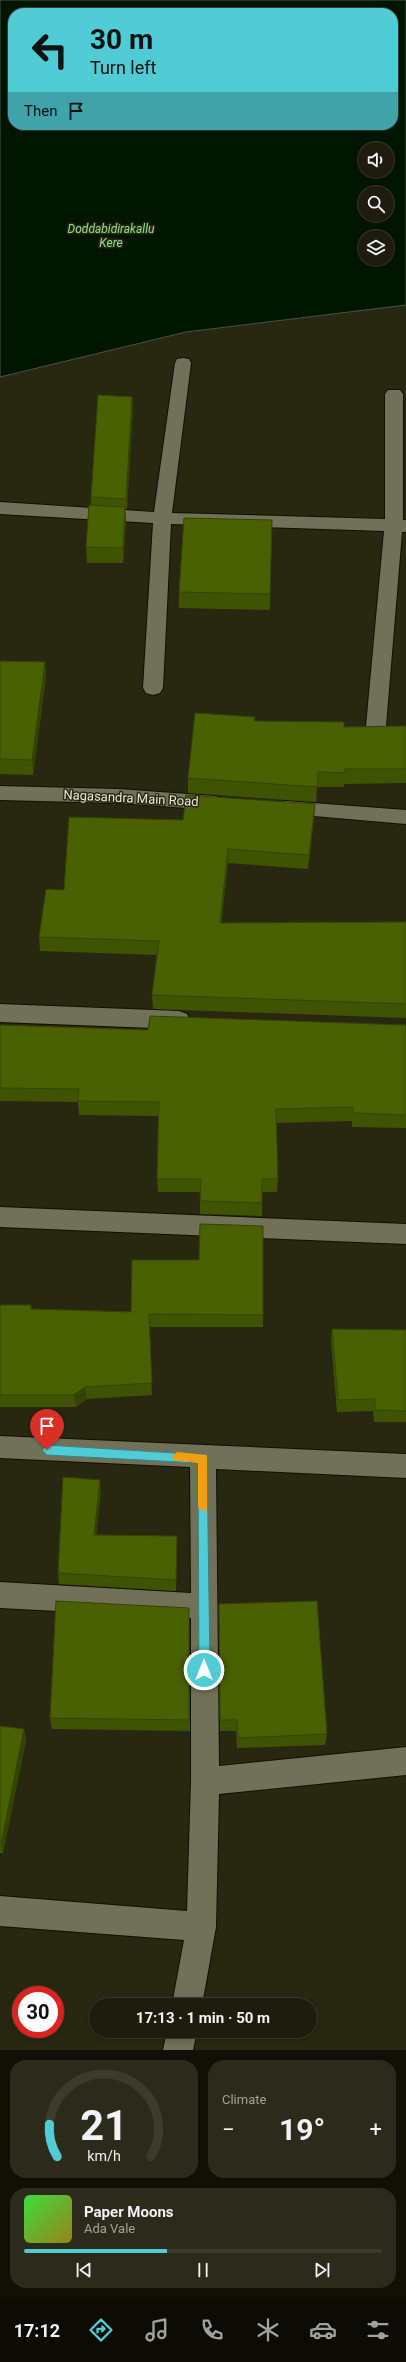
<!DOCTYPE html>
<meta charset="utf-8">
<style>
:root{--surface:#1e1d0d;--page:#2b2a1b;--text:#f1f3f6;--muted:#a1a29d;--line:#3c3b2e;--accent:#51ccd4}
body{margin:0;font-family:Roboto,sans-serif;background:var(--page);color:var(--text);height:100vh;display:flex;flex-direction:column;font-size:15px;white-space:nowrap}
*{box-sizing:border-box;margin:0}
p{font-size:13px;color:var(--muted)}
.icon{flex:none;width:22px;height:22px;fill:none;stroke:currentColor;stroke-width:2;stroke-linecap:round;stroke-linejoin:round}
.map{position:relative;height:2050px;overflow:hidden}
.sheet{display:flex;flex-direction:column;gap:10px;padding:10px;background:#101007;flex:1}
.sheet>*{flex:none}
.hud{position:absolute;left:8px;top:8px;width:390px;height:122px;border-radius:16px;box-shadow:0 2px 6px #0003,0 0 0 1px var(--line);background:#51ccd4;color:#111;overflow:hidden}
.controls{position:absolute;left:358px;top:142px;display:grid;gap:8px}
.controls a{display:grid;place-items:center;width:36px;height:36px;border-radius:50%;background:var(--surface);box-shadow:0 2px 6px #0003,0 0 0 1px var(--line);font-size:20px}
.speed{position:absolute;left:12px;top:1986px;display:flex;gap:8px;font-size:20px;font-weight:700;text-align:center}
.speed>*{display:grid;place-content:center;width:52px;height:52px;border-radius:50%;background:var(--surface);box-shadow:0 2px 6px #0003,0 0 0 1px var(--line);line-height:1}
.speed .limit{border:6px solid #d22;background:#fff;color:#111}
.pin{position:absolute;display:grid;place-items:center;width:34px;height:34px;color:#fff;margin:-41px -17px;border-radius:50% 50% 50% 0;rotate:-45deg;box-shadow:0 0 4px #0007}
.pin .icon{rotate:45deg}
.me{position:absolute;width:44px;margin:-22px;rotate:0deg;stroke-linejoin:round;filter:drop-shadow(0 0 3px #0008)}
.turn{display:flex;align-items:center;gap:14px;height:84px;padding:0 16px;font-size:18px}
.turn .icon{width:52px;height:52px;stroke-width:2.5}
.turn b{display:block;font-size:28px;line-height:34px}
.then{display:flex;align-items:center;height:38px;padding:0 16px;background:#0003;gap:8px;font-size:15px}
.big{font-size:30px;font-weight:700;line-height:1.1}
.sheet .tile{flex:1;display:flex;flex-direction:column;justify-content:center;gap:6px;min-width:0;padding:0 14px;border-radius:16px;background:var(--page)}
.sheet .dial{align-items:center;gap:0}
.dial svg{height:104px;overflow:visible;fill:none;stroke:var(--line);stroke-width:7;stroke-linecap:round;text-anchor:middle}
.dial text{fill:var(--text);stroke:none}
.song{display:flex;align-items:center;gap:12px}
.cover{width:48px;height:48px;border-radius:6px;background:linear-gradient(135deg,hsl(120 70% 55%),hsl(50 70% 35%))}
.played{height:4px;border-radius:2px;background:linear-gradient(90deg,var(--accent) 40%,var(--line) 40%)}
.keys{display:flex;justify-content:space-around;direction:ltr}
.heat{display:flex;justify-content:space-between;align-items:center;font-size:22px;direction:ltr}
.sheet .tiles{flex:1;display:grid;gap:10px;grid-template-columns:1fr 1fr}
.tile:last-child{grid-column:span 2}
.trip{position:absolute;left:89px;top:1998px;width:228px;height:40px;border-radius:20px;background:var(--surface);box-shadow:0 2px 6px #0003,0 0 0 1px var(--line);font-weight:700;line-height:40px;text-align:center}
.tab-bar{display:flex;height:64px;justify-content:space-around;align-items:center;background:#0c0c05;color:var(--muted)}
.tab-bar .icon{width:28px;height:28px}
.tab-bar .on{color:var(--accent)}
.tab-bar b{font-size:18px;color:var(--text)}
.map>svg:first-child{display:block}
</style>
<div class="map">
<svg width="406" height="2050" viewBox="0 0 406 2050">
<rect width="100%" height="100%" fill="#282711"/>
<!-- water -->
<path fill="#001600" stroke="#465541" fill-rule="evenodd" d="M0,0H406V305L186,332L0,377ZM13,13H393V125H13ZM365,149H387V171H365ZM365,193H387V215H365ZM365,237H387V259H365Z"/>
<g fill="none" stroke-linecap="round" stroke-linejoin="round">
<!-- minor casing -->
<g stroke="#111000" stroke-width="2">
<g id="minor">
<path d="M183,358L189,359L191,363L172,513L385,519V394L388,390H400L403,394V520H406V532H402L386,726L383,731L376,733L369,731L366,726L384,531L171,524L163,688L160,693L153,695L146,693L143,688L153,523L0,514V502L154,512L175,363L177,359Z"/>
<path d="M0,1004L179,1011L187,1014L190,1020L187,1026L179,1029L0,1022Z"/>
<path d="M0,1207L406,1224V1244L0,1227Z"/>
<path d="M0,1436L406,1454V1478L216,1469L219,1766L406,1747V1775L219,1794L216,1927L202,2005H172L184,1940L0,1926V1896L187,1911L191,1781V1618L0,1608V1582L191,1593L190,1467L0,1458Z"/>
<path d="M167,2031H197L193,2050H163Z"/>
</g>
</g>
<!-- tertiary casing -->
<g stroke="#111000" stroke-width="2">
<g id="tertiary">
<path d="M0,786L118,789L215,796L222,798L225,803L222,808L215,810L118,803L0,800Z"/>
<path d="M286,801L406,810V824L279,813L276,808L279,803Z"/>
</g>
</g>
<!-- minor -->
<use href="#minor" fill="#717058" fill-rule="evenodd"/>
<!-- tertiary -->
<use href="#tertiary" fill="#717058" fill-rule="evenodd"/>
</g>
<!-- wall -->
<g fill="#405303">
<path d="M132,397L133,407L127,509H125L126,523L123,563H87L86,547L91,505V497Z"/>
<path d="M272,520L270,610L179,608V592Z"/>
<path d="M0,661L45,662L46,677L33,775L0,774Z"/>
<path d="M255,717L254,721L344,727L406,726V783L344,784V787H317L316,802L188,793V778Z"/>
<path d="M315,804L314,819L308,869L228,863L221,923L406,922V1018L153,1009L152,995L157,955L40,951L39,937L64,890L183,820Z"/>
<path d="M0,1025L148,1030L406,1025V1133V1128L352,1127V1121L276,1123L278,1179L277,1192H262V1216L200,1214V1192H158L157,1179L158,1116L79,1115L78,1102L0,1101Z"/>
<path d="M0,1305H31V1309L263,1315V1327H149L152,1395L87,1399L76,1407H0Z"/>
<path d="M332,1329L406,1330V1422H374L373,1411L337,1412L331,1341Z"/>
<path d="M101,1491L96,1535L177,1536L176,1591L59,1584L58,1573Z"/>
<path d="M189,1608L190,1731L52,1729L50,1718Z"/>
<path d="M219,1616L327,1734L325,1745L237,1748L236,1731H220Z"/>
<path d="M0,1726L24,1729L26,1740L3,1853H0Z"/>
</g>
<!-- shaded-wall -->
<g fill="#344402">
<path d="M132,397L133,407L127,509L126,499Z"/>
<path d="M125,507L126,523L123,563V548Z"/>
<path d="M45,662L46,677L33,775L32,760Z"/>
<path d="M315,804L314,819L308,869L309,855Z"/>
<path d="M228,849V863L220,937V923Z"/>
<path d="M85,1387L87,1399L76,1407L74,1395Z"/>
<path d="M100,1480L101,1491L95,1545L94,1535Z"/>
<path d="M177,1536V1547L176,1591V1580Z"/>
<path d="M24,1729L26,1740L3,1853L1,1844Z"/>
</g>
<!-- building -->
<g fill="#4a6103" stroke="#344402">
<path d="M98,395L132,397L126,499L91,497Z"/>
<path d="M89,505L125,507L123,548L86,547Z"/>
<path d="M184,518L272,520L270,594L179,592Z"/>
<path d="M0,661L45,662L32,760L0,759Z"/>
<path d="M195,713L255,717L254,721L344,722V727L406,726V769H345V773L318,772L317,787L188,778Z"/>
<path d="M186,795L315,804L309,855L228,849L220,923L406,922V1004L152,995L159,941L39,937L46,889L64,890L69,817L183,820Z"/>
<path d="M150,1016L406,1025V1115L353,1113V1107L276,1109L278,1179H262V1203L200,1201L201,1179H157L159,1102L78,1101L79,1089L0,1088V1025L148,1030Z"/>
<path d="M200,1224L263,1226V1315L149,1314L152,1383L85,1387L74,1395H0V1305H31V1309L131,1312L132,1260H199Z"/>
<path d="M332,1329L406,1330V1411L375,1410V1399L338,1400Z"/>
<path d="M63,1477L100,1480L94,1535L177,1536L176,1580L58,1573Z"/>
<path d="M56,1601L189,1608V1720L50,1718Z"/>
<path d="M317,1601L327,1734L238,1738L237,1720H220L219,1604Z"/>
<path d="M0,1726L24,1729L1,1844H0Z"/>
</g>
<!-- route -->
<path fill="#51ccd4" stroke="#35858a" d="M47,1445L207,1455L210,1670L208,1674H200L199,1670L198,1463L47,1455L42,1450Z"/>
<!-- slow -->
<path fill="#f59e0b" d="M177,1452L207,1455V1510L203,1511L198,1507V1463L174,1460L172,1457Z"/>
<g text-anchor="middle" dominant-baseline="central" stroke-width="3" stroke-linejoin="round" paint-order="stroke">
<!-- far-water labels -->
<g font-size="12" font-style="italic" fill="#8bdf89" stroke="#282711">
<text x="111" y="229">Doddabidirakallu<tspan x="111" dy="14">Kere</tspan></text>
</g>
<!-- street labels -->
<g font-size="13" fill="#e8e7da" stroke="#282711">
<text transform="translate(131 798) rotate(3)">Nagasandra Main Road</text>
</g>
</g>
</svg>
<div class="controls">
<a><svg class="icon" aria-label="sound" viewBox="0 0 24 24"><path d="M4 9h4l5-4v14l-5-4H4zM17 9q2 3 0 6"/></svg></a>
<a><svg class="icon" aria-label="search" viewBox="0 0 24 24"><circle cx="10" cy="10" r="6"/><path d="M15 15l6 6"/></svg></a>
<a><svg class="icon" aria-label="layers" viewBox="0 0 24 24"><path d="M12 4l9 5-9 5-9-5zM3 14l9 5 9-5"/></svg></a>
</div>
<div class="speed"><div class="limit">30</div></div>
<div class="pin" style="left:47px;top:1450px;background:#d93025"><svg class="icon" aria-label="arrive" viewBox="0 0 24 24"><path d="M6 21V4h12l-3 4 3 4H6"/></svg></div>
<svg class="me" style="left:204px;top:1670px" viewBox="-20 -20 40 40"><circle r="17" fill="#51ccd4" stroke="#fff" stroke-width="3"/><path d="M0-11L8 9 0 5-8 9z" fill="#fff"/></svg>
<div class="trip">17:13 · 1 min · 50 m</div>
<div class="hud">
<div class="turn"><svg class="icon" aria-label="left" viewBox="0 0 24 24"><path d="M17 20v-9H6M10 6l-5 5 5 5"/></svg><div><b>30 m</b>Turn left</div></div>
<div class="then">Then<svg class="icon" aria-label="arrive" viewBox="0 0 24 24"><path d="M6 21V4h12l-3 4 3 4H6"/></svg></div>
</div>
</div>
<section class="sheet">
<div class="tiles">
<div class="tile dial"><svg viewBox="0 0 100 80">
<path d="M14 69A42 42 0 1 1 86 69"/>
<path d="M14 69A42 42 0 0 1 8 44" stroke="#51ccd4"/>
<text x="50" y="56" font-size="32" font-weight="700">21</text>
<text x="50" y="72" font-size="11">km/h</text>
</svg></div>
<div class="tile"><p>Climate</p>
<div class="heat"><a>−</a><b class="big">19°</b><a>+</a></div>
</div>
<div class="tile">
<div class="song"><i class="cover"></i><div><b>Paper Moons</b><p>Ada Vale</p></div></div>
<div class="played"></div>
<div class="keys"><svg class="icon" aria-label="previous" viewBox="0 0 24 24"><path d="M18 5L8 12l10 7zM5 5v14"/></svg><svg class="icon" aria-label="pause" viewBox="0 0 24 24"><path d="M8 5v14M16 5v14"/></svg><svg class="icon" aria-label="next" viewBox="0 0 24 24"><path d="M6 5l10 7-10 7zM19 5v14"/></svg></div>
</div>
</div>
</section>
<nav class="tab-bar">
<b>17:12</b>
<svg class="icon on" aria-label="directions" viewBox="0 0 24 24"><path d="M12 3l9 9-9 9-9-9zM9 14v-3h6M13 9l2 2-2 2"/></svg>
<svg class="icon" aria-label="music" viewBox="0 0 24 24"><path d="M9 18V5l10-2v13"/><circle cx="6" cy="18" r="3"/><circle cx="16" cy="16" r="3"/></svg>
<svg class="icon" aria-label="phone" viewBox="0 0 24 24"><path d="M5 4h4l2 5-3 2q2 4 5 5l2-3 5 2v4C11 20 4 13 5 4z"/></svg>
<svg class="icon" aria-label="climate" viewBox="0 0 24 24"><path d="M12 3v18M4 7l16 10M4 17L20 7"/></svg>
<svg class="icon" aria-label="car" viewBox="0 0 24 24"><path d="M5 17H2v-5l4-1 3-4h7l3 4 3 1v5h-3M9 17h6M6 11h13"/><circle cx="7" cy="17" r="2"/><circle cx="17" cy="17" r="2"/></svg>
<svg class="icon" aria-label="filters" viewBox="0 0 24 24"><path d="M4 7h16M4 17h16"/><circle cx="9" cy="7" r="2"/><circle cx="15" cy="17" r="2"/></svg>
</nav>
